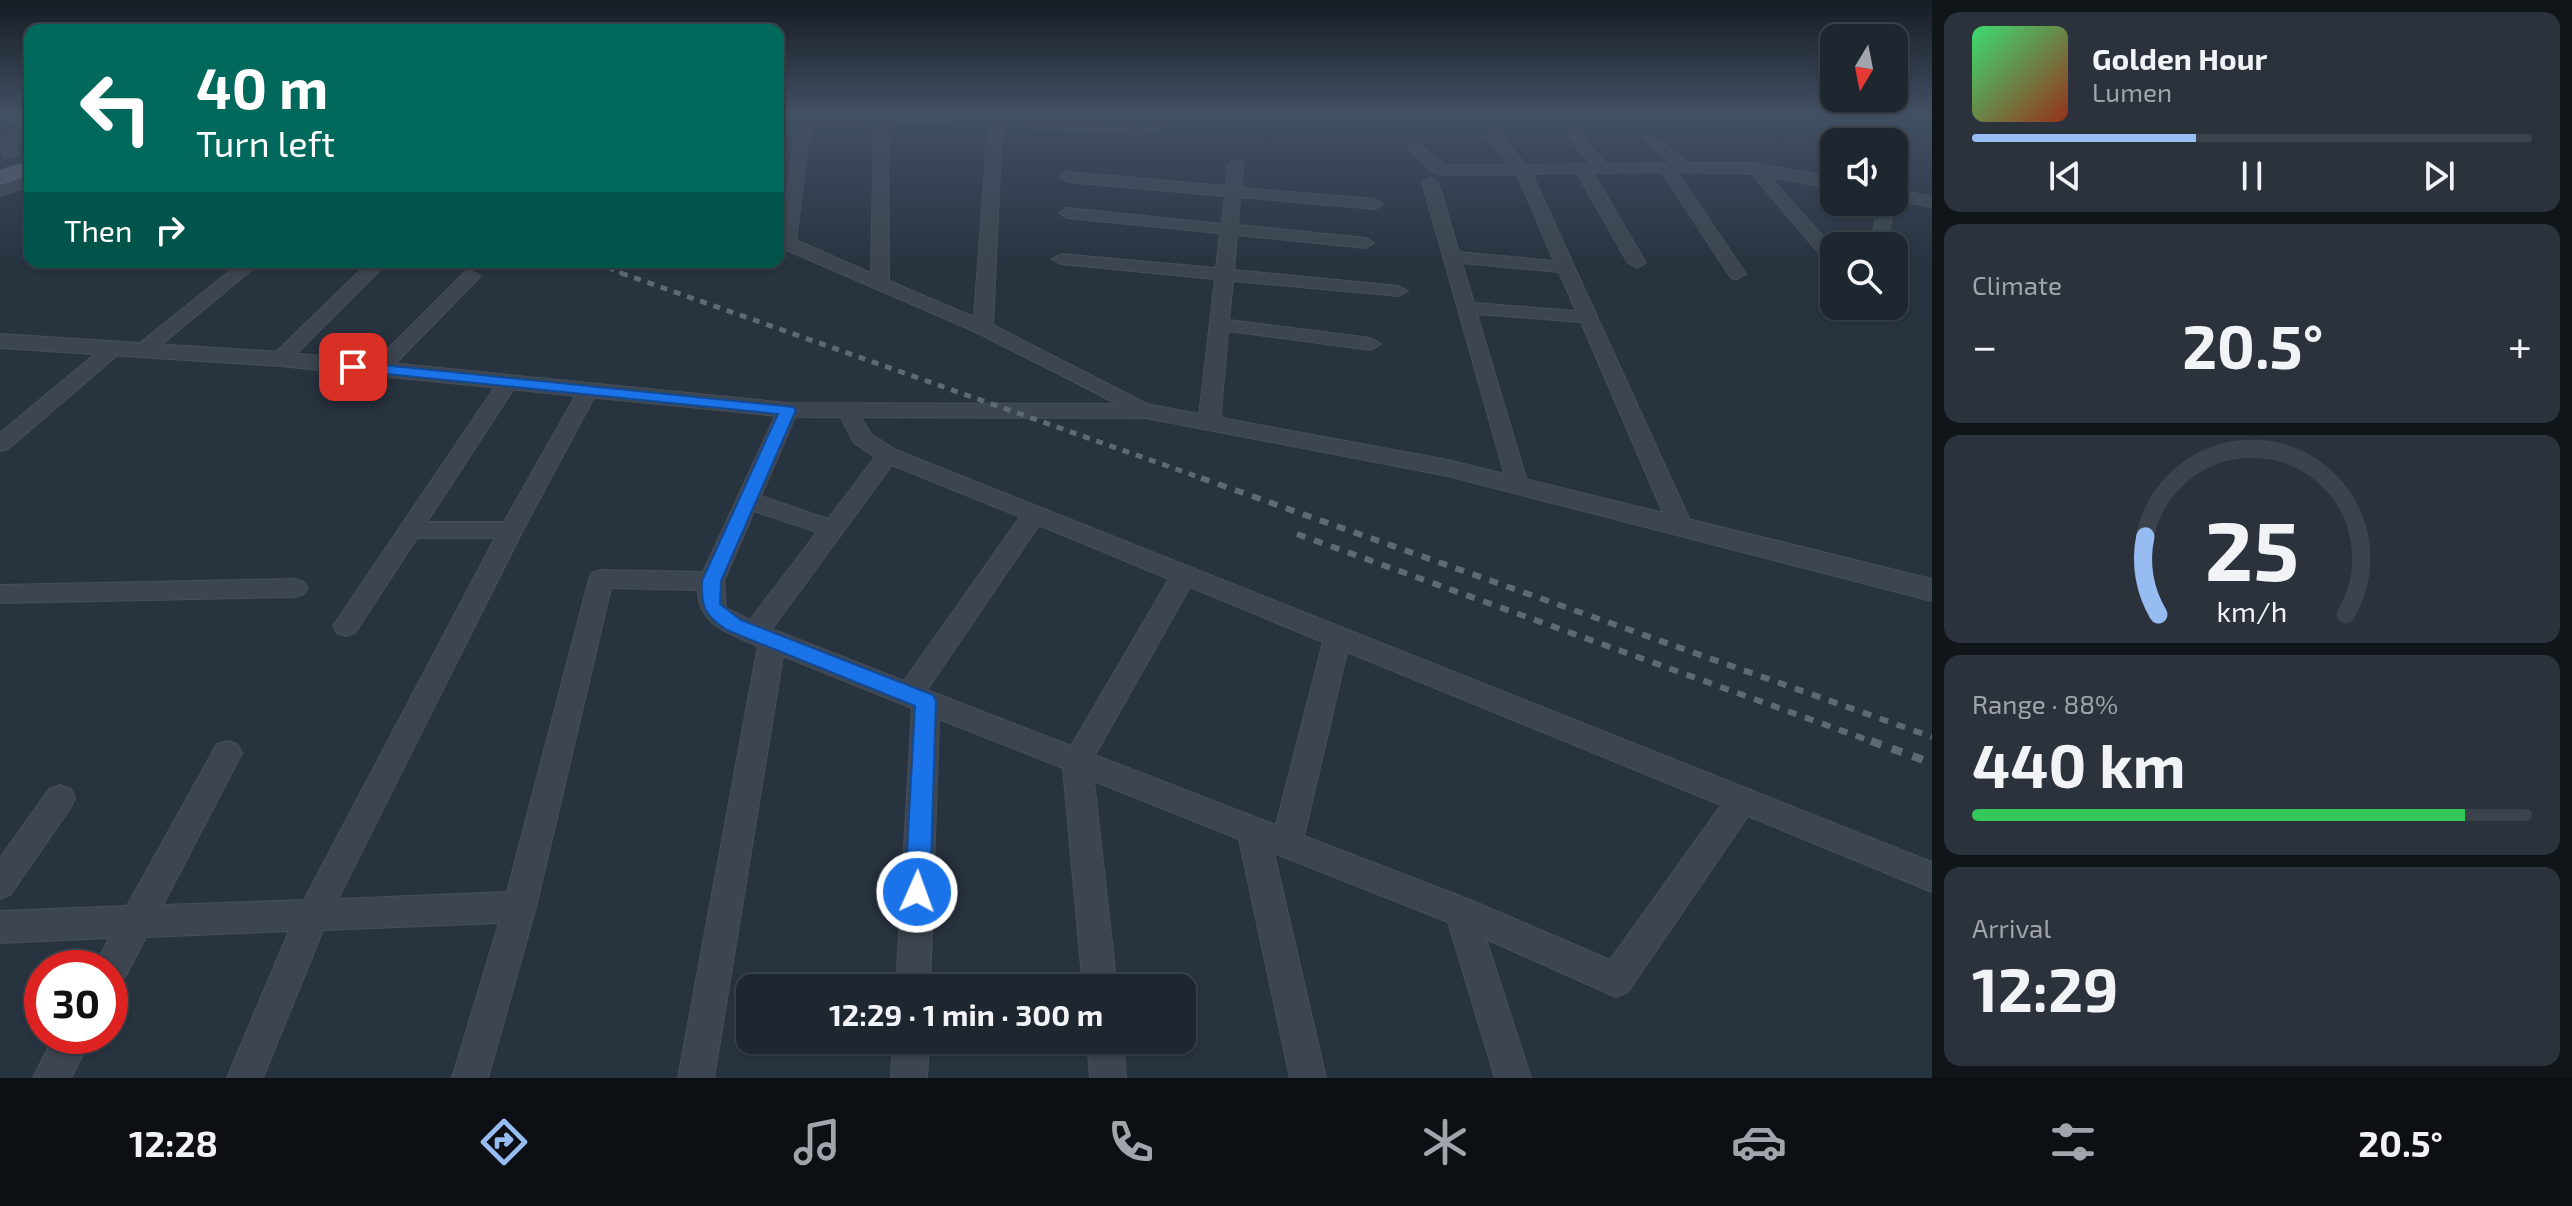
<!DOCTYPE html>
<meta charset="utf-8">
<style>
:root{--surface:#1e2630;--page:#2b323c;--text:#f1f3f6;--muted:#a1a5ab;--line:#3c434c;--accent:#96bcf2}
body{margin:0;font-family:"Exo 2",sans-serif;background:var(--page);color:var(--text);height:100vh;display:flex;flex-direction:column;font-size:30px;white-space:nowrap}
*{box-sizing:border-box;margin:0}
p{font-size:26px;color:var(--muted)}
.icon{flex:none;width:44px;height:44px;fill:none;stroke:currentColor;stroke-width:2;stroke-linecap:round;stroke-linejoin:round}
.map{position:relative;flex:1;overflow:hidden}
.details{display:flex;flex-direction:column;gap:12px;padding:12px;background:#10151a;width:640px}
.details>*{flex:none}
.top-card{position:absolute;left:24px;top:24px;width:760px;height:244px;border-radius:16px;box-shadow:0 2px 6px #0004,0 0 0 2px var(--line);background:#00695c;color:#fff;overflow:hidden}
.needle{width:52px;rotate:190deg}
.fabs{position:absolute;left:1820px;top:24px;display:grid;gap:16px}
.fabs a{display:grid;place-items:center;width:88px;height:88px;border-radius:16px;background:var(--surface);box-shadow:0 2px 6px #0004,0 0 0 2px var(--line);font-size:40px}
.speed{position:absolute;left:24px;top:950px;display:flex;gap:16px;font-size:40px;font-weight:700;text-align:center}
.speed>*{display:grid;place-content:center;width:104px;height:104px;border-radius:50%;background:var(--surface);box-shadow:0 2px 6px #0004,0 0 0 2px var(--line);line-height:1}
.speed .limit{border:12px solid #d22;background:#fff;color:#111}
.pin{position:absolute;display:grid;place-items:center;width:68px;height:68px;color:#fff;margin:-34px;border-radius:16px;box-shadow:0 4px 12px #0006}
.me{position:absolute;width:88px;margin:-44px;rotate:2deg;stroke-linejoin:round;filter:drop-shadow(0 0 6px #0008)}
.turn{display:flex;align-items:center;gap:28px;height:168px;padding:0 40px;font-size:36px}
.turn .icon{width:104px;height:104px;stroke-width:2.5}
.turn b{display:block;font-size:56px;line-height:68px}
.then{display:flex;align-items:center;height:76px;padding:0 40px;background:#0003;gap:16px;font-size:30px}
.big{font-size:60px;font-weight:700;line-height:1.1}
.details .widget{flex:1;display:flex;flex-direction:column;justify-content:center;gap:12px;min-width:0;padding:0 28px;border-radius:16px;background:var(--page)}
.details .dial{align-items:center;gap:0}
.dial svg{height:208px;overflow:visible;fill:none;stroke:var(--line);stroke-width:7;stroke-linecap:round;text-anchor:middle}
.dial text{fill:var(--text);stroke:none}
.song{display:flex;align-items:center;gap:24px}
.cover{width:96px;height:96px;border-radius:12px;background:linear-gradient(135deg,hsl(140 70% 55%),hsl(10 70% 35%))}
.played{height:8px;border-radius:4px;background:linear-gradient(90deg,var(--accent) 40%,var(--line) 40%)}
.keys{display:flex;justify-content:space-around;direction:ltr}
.heat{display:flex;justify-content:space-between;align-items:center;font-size:44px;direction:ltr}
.charge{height:12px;border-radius:6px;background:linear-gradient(90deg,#34c759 88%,var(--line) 0)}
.trip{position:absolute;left:736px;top:974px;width:460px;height:80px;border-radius:16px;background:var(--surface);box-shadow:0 2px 6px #0004,0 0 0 2px var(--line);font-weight:700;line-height:80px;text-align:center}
.dock{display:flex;height:128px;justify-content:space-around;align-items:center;background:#0c0f13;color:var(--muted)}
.dock .icon{width:56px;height:56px}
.dock .current{color:var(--accent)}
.dock b{font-size:36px;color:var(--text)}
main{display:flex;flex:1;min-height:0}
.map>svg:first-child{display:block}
</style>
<main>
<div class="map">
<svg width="1932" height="1078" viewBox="0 0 1932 1078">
<rect width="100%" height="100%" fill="#283340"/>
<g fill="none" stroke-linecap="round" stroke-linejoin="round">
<!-- tertiary-tunnel -->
<path stroke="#3e4855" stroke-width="18" stroke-dasharray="18 9" stroke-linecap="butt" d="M0,152L30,142"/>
<!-- minor casing -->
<g stroke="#464e5a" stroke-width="2">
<g id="minor">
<path d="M0,113H14L30,121V138L25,137L21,127L0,117Z"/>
<path d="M798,113H812L811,119L874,116V113L948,115V121L943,122L888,124L889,281L974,317L989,113H1003V117L1140,126L1147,125L1156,113H1170L1157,131L1140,134L1002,126L993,325L1153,407L1156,411L1153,415H1139L976,332L784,249L780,240ZM874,125L871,273L796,240L810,127Z"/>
<path d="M1573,130L1578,131L1606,164L1672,163L1646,141L1644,138L1651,134L1689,163H1755L1834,178V188L1771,178L1834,249V265L1828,264L1752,174L1677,172L1746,274L1737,279L1731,278L1662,172L1593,173L1646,263L1637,268L1628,263L1577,173L1532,174L1693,527L1689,533H1673L1669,527L1581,322L1477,314L1528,485L1525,490H1509L1422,182L1430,177L1438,182L1459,252L1554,261L1517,174L1443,175L1431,171L1408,148L1410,145H1420L1444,165H1510L1486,136L1493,132L1498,133L1526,165L1590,164L1566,134ZM1462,263L1559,272L1576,311L1474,303Z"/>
<path d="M1236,159L1244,164L1241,188L1375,199L1383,204L1375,209L1240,197L1238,225L1366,238L1374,243L1366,248L1237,235L1234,270L1399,286L1408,291L1399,296L1233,281L1229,320L1371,338L1381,344L1371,350L1228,331L1220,424L1209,430L1198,424L1215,279L1061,264L1052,259L1061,254L1216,268L1220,233L1067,218L1059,213L1067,208L1222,224L1225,196L1067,182L1059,177L1067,172L1226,186L1228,164Z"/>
<path d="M1894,189L1932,197V207L1894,199Z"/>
<path d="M1894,201L1895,202L1886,246H1870L1879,202Z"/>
<path d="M241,262H261L150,354H136L133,350L136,346Z"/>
<path d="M369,262H388L287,363H273L270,359L273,355Z"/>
<path d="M471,271L480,276L477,280L386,373H372L369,369L372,365L465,272Z"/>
<path d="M114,342L121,344L124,348L121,352L8,449L0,451V433L107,344Z"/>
<path d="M508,376L518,382L427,522H504L581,386H595L598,390L523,530L338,899L507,892L589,579L592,573L601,570L703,572L778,410L788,404L798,410L761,496L828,519L875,457L854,443L837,410L847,404L854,406L871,434L896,450L1932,862V892L1748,816L1628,992L1616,997L1486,939L1531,1078H1495L1448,922L1274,853L1326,1078H1290L1239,839L1094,781L1117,988H1083L1063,768L939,719L930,988H896L912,708L783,656L714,1078H678L758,646C730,634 698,625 698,590L611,588L536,907L488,1078H452L499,923L323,930L263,1078H227L289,931L146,937L122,983L110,988V968H94L109,938L0,943V911L127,906L217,744L227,741L237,744L242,753L163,905L304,900L495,538H417L355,633L346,636L337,633L333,626L501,378ZM892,465L1020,517L904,681L772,629ZM754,511L817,532L750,620L726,608L724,581ZM1039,525L1169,579L1071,746L927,690ZM1190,587L1323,642L1276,825L1095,755ZM1347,652L1721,805L1610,960L1473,901L1304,836Z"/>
<path d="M295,579L304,582L308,588L304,594L295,597L0,603V585Z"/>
<path d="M60,785L71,789L75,798L71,807L11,894L0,899V858L49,789Z"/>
<path d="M54,1036H92L71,1078H33Z"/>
<path d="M893,1040H929L927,1078H891Z"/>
<path d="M1087,1040H1123L1126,1078H1090Z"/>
</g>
</g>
<!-- tertiary casing -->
<g stroke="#464e5a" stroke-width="2">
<g id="tertiary">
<path d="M30,129V140L0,149V138Z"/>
<path d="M30,175V186L0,196V185Z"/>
<path d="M0,334L280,352L788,403L1146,404L1448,460L1932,579V601L1448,476L1146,418L788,417L280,366L0,348Z"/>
</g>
</g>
<!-- primary casing -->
<g stroke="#464e5a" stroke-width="2">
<path id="primary" d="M30,161V176L0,185V170Z"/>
</g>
<!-- minor -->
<use href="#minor" fill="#3c4550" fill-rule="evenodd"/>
<!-- tertiary -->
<use href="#tertiary" fill="#3c4550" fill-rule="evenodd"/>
<!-- primary -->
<use href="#primary" fill="#5a6470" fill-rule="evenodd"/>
<!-- rail-far3 -->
<path stroke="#5e6977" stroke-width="4" stroke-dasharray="5 5" stroke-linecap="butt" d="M591,262L627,275"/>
<!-- rail-far2 -->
<path stroke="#5e6977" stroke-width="5" stroke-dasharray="7 7" stroke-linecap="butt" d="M621,273L1207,480"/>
<!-- rail-far1 -->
<g stroke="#5e6977" stroke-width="6" stroke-dasharray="9 9" stroke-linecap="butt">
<path d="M1201,478L1932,737"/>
<path d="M1297,534L1876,743"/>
</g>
<!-- rail -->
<path stroke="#5e6977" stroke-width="8" stroke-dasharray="11 11" stroke-linecap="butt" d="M1871,741L1932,763"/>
</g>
<!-- sky -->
<linearGradient id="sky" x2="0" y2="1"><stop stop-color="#161c23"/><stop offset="0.43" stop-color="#425064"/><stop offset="1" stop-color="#425064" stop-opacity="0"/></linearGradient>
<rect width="1932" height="264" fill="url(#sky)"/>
<!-- route -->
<path fill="#1a73e8" stroke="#114b97" stroke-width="2" d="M353,362L793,407L796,410L721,581L720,604L741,620L933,695L936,701L930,892L926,900L917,904L909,900L905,892L915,706L727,630C705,616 701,607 702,581L778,414L348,370L345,367Z"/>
</svg>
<div class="fabs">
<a><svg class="needle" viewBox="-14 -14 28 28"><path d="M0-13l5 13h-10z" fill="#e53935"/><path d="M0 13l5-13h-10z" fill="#a1a5ab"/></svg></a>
<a><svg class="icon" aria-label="sound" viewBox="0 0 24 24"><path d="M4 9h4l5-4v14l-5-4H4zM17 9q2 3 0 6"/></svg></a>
<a><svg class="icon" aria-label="search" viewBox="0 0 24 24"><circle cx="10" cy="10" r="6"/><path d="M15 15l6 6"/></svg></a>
</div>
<div class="speed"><div class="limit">30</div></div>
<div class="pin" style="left:353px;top:367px;background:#d93025"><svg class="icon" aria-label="arrive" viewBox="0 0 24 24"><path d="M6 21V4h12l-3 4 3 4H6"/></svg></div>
<svg class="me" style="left:917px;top:892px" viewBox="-20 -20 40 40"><circle r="17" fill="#1a73e8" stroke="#fff" stroke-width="3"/><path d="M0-11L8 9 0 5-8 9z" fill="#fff"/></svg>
<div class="trip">12:29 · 1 min · 300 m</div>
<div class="top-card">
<div class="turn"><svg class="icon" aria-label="left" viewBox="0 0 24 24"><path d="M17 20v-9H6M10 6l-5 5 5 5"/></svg><div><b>40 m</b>Turn left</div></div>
<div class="then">Then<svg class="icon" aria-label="right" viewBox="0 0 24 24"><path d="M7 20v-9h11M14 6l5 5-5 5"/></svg></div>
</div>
</div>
<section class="details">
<div class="widget">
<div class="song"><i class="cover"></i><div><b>Golden Hour</b><p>Lumen</p></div></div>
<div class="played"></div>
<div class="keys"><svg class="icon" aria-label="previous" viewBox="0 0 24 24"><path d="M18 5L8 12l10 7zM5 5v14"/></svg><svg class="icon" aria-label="pause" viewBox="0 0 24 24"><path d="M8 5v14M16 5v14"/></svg><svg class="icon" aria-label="next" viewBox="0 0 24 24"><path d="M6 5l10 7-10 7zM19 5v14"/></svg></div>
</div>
<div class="widget"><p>Climate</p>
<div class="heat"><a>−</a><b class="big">20.5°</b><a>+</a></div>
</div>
<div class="widget dial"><svg viewBox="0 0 100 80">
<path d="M14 69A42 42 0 1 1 86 69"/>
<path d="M14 69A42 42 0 0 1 9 39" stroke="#96bcf2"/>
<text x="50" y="56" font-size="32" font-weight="700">25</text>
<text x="50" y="72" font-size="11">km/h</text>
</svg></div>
<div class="widget"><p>Range · 88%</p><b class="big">440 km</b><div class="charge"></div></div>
<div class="widget"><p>Arrival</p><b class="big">12:29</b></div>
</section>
</main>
<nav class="dock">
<b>12:28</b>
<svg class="icon current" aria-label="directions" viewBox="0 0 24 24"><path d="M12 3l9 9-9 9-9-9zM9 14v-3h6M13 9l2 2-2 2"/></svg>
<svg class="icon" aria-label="music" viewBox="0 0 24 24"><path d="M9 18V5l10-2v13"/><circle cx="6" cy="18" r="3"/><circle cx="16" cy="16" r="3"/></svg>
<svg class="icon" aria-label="phone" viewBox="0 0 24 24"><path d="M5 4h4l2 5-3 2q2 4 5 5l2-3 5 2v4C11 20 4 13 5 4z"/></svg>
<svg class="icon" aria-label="climate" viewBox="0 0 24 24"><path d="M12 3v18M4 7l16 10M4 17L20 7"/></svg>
<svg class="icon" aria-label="car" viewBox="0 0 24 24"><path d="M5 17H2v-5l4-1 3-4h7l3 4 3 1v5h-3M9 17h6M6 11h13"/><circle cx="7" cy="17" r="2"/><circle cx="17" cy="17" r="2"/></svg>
<svg class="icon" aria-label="filters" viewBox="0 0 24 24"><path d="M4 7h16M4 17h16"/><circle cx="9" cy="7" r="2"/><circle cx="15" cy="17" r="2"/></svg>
<b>20.5°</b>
</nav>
